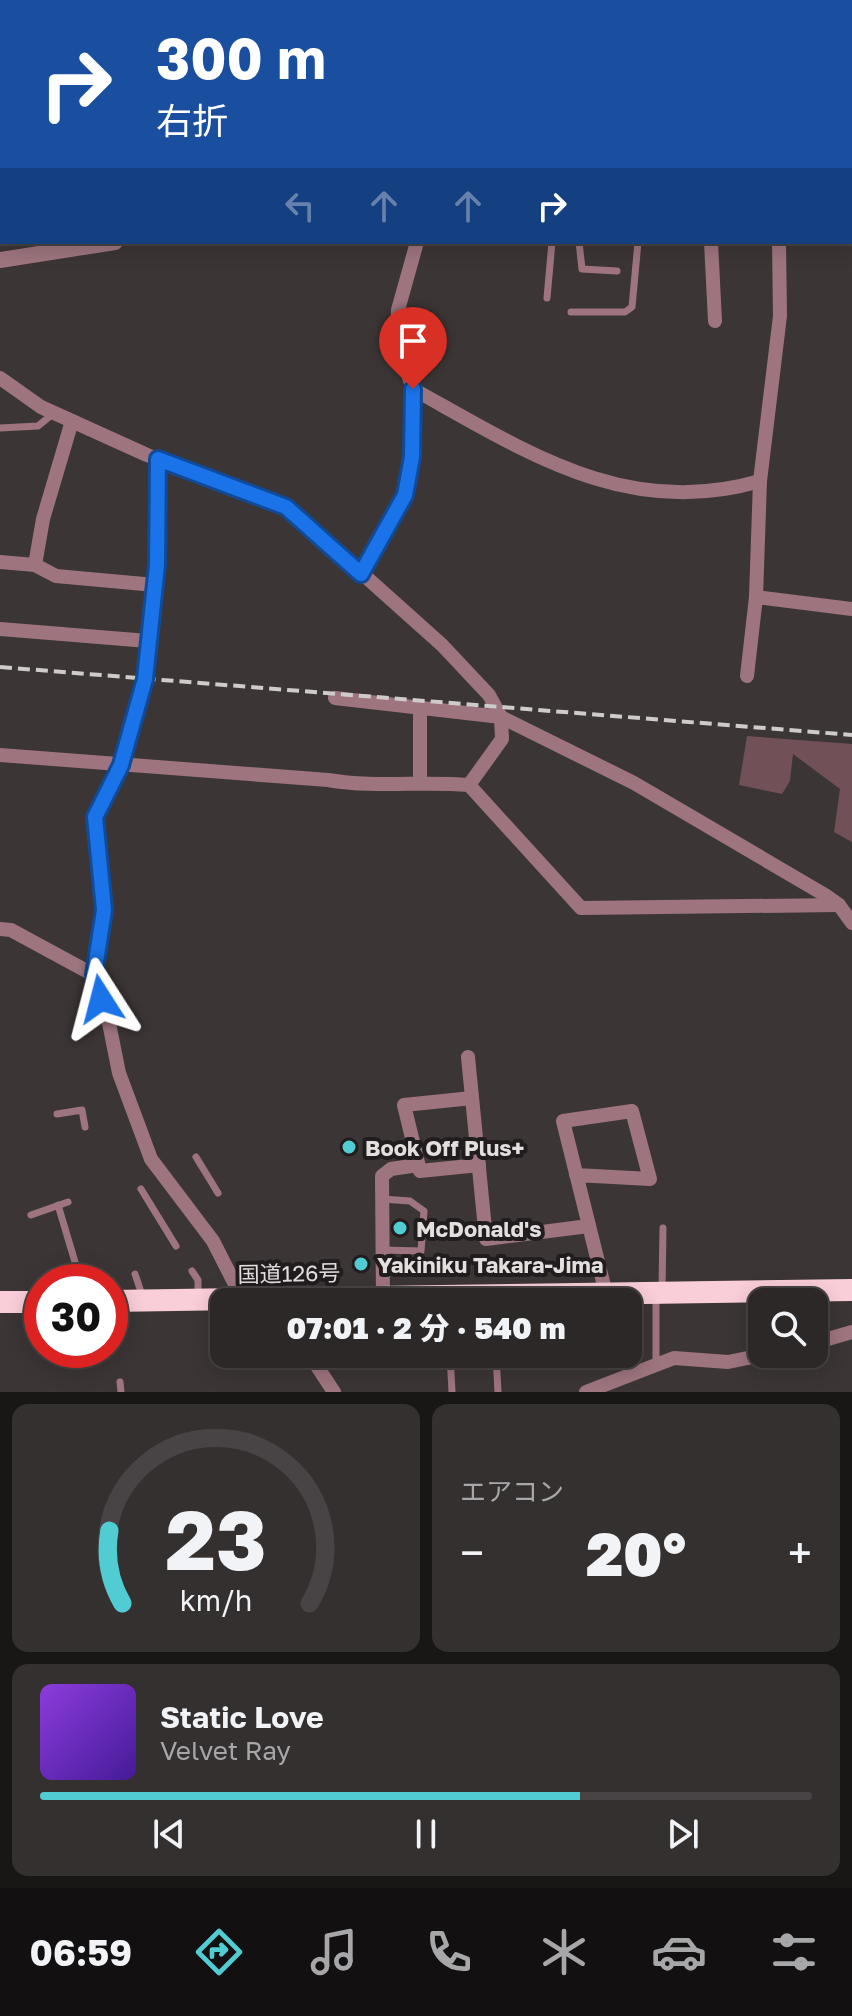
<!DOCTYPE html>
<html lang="ja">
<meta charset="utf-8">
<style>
:root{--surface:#2d2828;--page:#353030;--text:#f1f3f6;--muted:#a7a6a8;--line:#484445;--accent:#51ccd2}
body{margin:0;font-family:"Golos Text","Noto Sans JP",sans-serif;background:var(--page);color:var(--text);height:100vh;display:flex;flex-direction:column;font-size:30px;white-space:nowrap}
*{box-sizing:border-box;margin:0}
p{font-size:26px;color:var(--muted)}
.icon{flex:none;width:44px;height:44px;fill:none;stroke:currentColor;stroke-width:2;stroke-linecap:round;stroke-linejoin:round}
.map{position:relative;height:1392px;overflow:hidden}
.panel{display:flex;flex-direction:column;gap:12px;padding:12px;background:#191616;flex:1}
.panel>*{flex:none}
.guide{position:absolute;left:0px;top:0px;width:852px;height:244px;box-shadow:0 4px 20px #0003,0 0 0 2px var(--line);background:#1a4fa0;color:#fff;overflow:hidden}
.tools{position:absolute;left:748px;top:1288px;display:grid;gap:16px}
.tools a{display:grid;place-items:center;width:80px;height:80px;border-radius:16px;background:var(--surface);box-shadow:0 4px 20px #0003,0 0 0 2px var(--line);font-size:40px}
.speed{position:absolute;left:24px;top:1264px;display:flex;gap:16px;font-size:40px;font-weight:700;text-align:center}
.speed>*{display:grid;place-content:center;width:104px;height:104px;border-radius:50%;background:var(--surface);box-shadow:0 4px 20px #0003,0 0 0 2px var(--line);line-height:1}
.speed .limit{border:12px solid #d22;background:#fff;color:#111}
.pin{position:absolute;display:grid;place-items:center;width:68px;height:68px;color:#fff;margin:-82px -34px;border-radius:50% 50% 50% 0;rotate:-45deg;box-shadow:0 0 8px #0007}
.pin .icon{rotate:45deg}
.me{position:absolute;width:88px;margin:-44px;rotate:351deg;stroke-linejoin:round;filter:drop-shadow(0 0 6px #0008)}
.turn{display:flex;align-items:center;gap:28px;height:168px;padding:0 24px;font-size:36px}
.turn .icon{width:104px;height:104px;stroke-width:2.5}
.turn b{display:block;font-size:56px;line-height:68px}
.lanes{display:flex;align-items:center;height:76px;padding:0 24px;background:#0003;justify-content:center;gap:40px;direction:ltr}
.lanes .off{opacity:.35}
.big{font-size:60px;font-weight:800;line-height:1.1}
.panel .card{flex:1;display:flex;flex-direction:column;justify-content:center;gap:12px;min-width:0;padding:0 28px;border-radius:16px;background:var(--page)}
.panel .dial{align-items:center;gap:0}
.dial svg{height:208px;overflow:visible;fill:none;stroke:var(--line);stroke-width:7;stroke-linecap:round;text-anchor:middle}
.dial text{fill:var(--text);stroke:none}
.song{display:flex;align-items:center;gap:24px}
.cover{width:96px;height:96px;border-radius:12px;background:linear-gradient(135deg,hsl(270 70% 55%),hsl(260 70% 35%))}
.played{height:8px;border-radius:4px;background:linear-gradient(90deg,var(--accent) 70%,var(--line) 70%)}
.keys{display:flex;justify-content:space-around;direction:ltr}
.heat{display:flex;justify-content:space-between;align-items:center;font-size:44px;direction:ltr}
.panel .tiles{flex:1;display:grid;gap:12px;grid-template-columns:1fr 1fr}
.card:last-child{grid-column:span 2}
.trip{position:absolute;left:210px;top:1288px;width:432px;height:80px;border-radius:16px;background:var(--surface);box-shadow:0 4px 20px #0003,0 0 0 2px var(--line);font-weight:800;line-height:80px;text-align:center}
.tab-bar{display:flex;height:128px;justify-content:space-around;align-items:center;background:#121010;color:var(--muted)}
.tab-bar .icon{width:56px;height:56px}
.tab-bar .active{color:var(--accent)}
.tab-bar b{font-size:36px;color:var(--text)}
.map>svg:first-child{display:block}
</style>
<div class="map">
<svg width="852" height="1392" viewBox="0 0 852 1392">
<rect width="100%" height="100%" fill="#3c3536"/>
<!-- green -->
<path fill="#715058" d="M747,736L852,744V842L834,832L840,789L793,754L790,781L782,794L739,785Z"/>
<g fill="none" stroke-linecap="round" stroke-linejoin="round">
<!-- service -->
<g stroke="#9e757f" stroke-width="7">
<path d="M579,242L582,269L617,271"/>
<path d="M547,298L552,242"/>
<path d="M571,312H625L632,307L638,242"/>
<path d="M0,428L38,426L54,413"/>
<path d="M57,1114L82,1110L85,1127"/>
<path d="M196,1157L218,1193"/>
<path d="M141,1189L176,1246"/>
<path d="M382,1199L410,1201L424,1211L421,1251L382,1250"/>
<path d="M58,1205L81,1282"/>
<path d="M31,1215L68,1202"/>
<path d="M192,1271L198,1280V1298"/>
<path d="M135,1274L142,1295"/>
<path d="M662,1289L663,1228"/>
<path d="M110,1324H113"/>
<path d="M450,1354L452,1392"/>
<path d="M496,1354L498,1392"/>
<path d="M656,1365V1295"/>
<path d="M120,1382L121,1392"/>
</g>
<!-- minor -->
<g stroke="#9e757f" stroke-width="14">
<path d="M778,0L779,2"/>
<path d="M459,2L460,0"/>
<path d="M850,31L852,32"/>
<path d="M0,87V103"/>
<path d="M711,242L715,321"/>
<path d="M0,378L41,407L147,455L286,507L309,526L442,645L489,695L501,717L502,739L469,785"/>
<path d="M413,389C525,451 627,520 760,481"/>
<path d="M158,459L157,565L145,679L121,765L95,817L104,910L94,975L109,1023L119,1073L151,1159L213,1241L243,1300"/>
<path d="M0,562L35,565L56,576L155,585"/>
<path d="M35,565L43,519L72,421"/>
<path d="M361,574L399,511L412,457L413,389L397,342L398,310L417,242"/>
<path d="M756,597L852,609"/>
<path d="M0,629L148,641"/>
<path d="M747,676L756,597L760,481L780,316L779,242"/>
<path d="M335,698L501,717L634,783L825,895L839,905L852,923"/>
<path d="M420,708V781"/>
<path d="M0,755L328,780C375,788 421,781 469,785L581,908L839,905"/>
<path d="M0,929L11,930L94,975"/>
<path d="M468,1057L486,1239L589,1226"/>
<path d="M472,1098L404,1105L420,1171L479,1165"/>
<path d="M576,1175L650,1179L632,1111L563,1121L606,1294"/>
<path d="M383,1297L382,1176L391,1169L418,1165"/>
<path d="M814,1343L852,1332"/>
<path d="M309,1354L334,1392"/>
<path d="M586,1392L674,1358L728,1362L767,1354"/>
</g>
<!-- tertiary -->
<g stroke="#9e757f" stroke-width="16">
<path d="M850,188L852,187"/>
<path d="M0,260L115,242"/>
</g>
<!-- trunk -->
<g stroke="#faced8" stroke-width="22">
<path d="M110,1301L852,1290"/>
<path d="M0,1302H42"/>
</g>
<!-- rail -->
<path stroke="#cfcbcb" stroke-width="4" stroke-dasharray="12 6" stroke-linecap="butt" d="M0,667L852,735"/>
</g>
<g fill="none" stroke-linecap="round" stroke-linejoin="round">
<!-- route casing -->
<g stroke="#114b97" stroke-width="20">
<path id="route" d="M101,999L94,975L104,910L95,817L121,765L145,679L157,565L158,459L286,507L361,574L405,495L412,457L413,389"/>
</g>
<!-- route -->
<use href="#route" stroke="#1a73e8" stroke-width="14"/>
</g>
<!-- markers -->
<g fill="#51ccd2" stroke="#211d1e" stroke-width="3">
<circle cx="349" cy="1147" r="8"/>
<circle cx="400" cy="1228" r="8"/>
<circle cx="361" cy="1264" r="8"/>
</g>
<g text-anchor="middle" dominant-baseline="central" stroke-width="8" stroke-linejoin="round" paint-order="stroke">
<!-- poi labels -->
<g font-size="22" font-weight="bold" fill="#e3dfdf" stroke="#211d1e" text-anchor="start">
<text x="365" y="1147">Book Off Plus+</text>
<text x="416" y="1228">McDonald's</text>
<text x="377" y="1264">Yakiniku Takara-Jima</text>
</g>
<!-- street labels -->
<g font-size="22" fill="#e3dfdf" stroke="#211d1e">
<text transform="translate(289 1273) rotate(-1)">国道126号</text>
</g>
</g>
</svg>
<div class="tools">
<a><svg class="icon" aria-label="search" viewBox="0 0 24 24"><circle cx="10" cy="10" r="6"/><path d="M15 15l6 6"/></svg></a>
</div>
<div class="speed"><div class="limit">30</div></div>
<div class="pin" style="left:413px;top:389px;background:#d93025"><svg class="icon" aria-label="arrive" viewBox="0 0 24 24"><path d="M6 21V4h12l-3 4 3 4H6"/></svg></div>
<svg class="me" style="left:101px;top:999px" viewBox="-20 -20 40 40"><path d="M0-17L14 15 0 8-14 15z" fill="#1a73e8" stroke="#fff" stroke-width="4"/></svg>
<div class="trip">07:01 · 2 分 · 540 m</div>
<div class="guide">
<div class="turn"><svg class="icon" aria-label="right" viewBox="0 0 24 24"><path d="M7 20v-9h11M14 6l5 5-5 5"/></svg><div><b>300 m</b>右折</div></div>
<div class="lanes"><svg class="icon off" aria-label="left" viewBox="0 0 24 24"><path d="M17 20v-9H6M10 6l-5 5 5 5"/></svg><svg class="icon off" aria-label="ahead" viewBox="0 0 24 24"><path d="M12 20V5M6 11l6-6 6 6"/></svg><svg class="icon off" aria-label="ahead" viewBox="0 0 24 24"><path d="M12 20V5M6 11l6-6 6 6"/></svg><svg class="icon" aria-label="right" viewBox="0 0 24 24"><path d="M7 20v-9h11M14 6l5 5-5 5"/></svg></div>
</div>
</div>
<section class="panel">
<div class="tiles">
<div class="card dial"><svg viewBox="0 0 100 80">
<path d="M14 69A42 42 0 1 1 86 69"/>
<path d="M14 69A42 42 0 0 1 9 41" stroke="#51ccd2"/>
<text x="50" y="56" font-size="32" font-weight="700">23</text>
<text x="50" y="72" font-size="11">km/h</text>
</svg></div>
<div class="card"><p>エアコン</p>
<div class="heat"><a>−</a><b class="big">20°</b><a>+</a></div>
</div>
<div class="card">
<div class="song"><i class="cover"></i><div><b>Static Love</b><p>Velvet Ray</p></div></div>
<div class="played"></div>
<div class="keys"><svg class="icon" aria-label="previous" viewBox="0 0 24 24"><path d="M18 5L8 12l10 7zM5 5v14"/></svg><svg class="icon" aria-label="pause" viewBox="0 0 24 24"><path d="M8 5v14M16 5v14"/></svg><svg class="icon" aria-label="next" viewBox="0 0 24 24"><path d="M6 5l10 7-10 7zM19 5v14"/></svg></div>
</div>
</div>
</section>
<nav class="tab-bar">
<b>06:59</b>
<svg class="icon active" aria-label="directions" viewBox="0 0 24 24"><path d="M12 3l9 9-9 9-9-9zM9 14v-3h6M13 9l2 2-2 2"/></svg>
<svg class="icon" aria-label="music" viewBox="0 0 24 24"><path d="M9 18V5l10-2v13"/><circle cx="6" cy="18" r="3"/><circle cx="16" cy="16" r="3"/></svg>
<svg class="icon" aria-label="phone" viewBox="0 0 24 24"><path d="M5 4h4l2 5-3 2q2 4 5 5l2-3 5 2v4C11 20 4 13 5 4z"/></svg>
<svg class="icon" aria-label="climate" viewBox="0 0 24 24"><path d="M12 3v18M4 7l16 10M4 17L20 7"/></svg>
<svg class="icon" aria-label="car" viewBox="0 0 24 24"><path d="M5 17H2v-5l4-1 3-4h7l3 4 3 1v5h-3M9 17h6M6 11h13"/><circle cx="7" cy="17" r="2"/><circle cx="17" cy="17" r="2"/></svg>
<svg class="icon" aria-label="filters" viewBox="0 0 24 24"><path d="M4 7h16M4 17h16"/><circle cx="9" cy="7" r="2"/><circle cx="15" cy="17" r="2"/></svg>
</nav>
